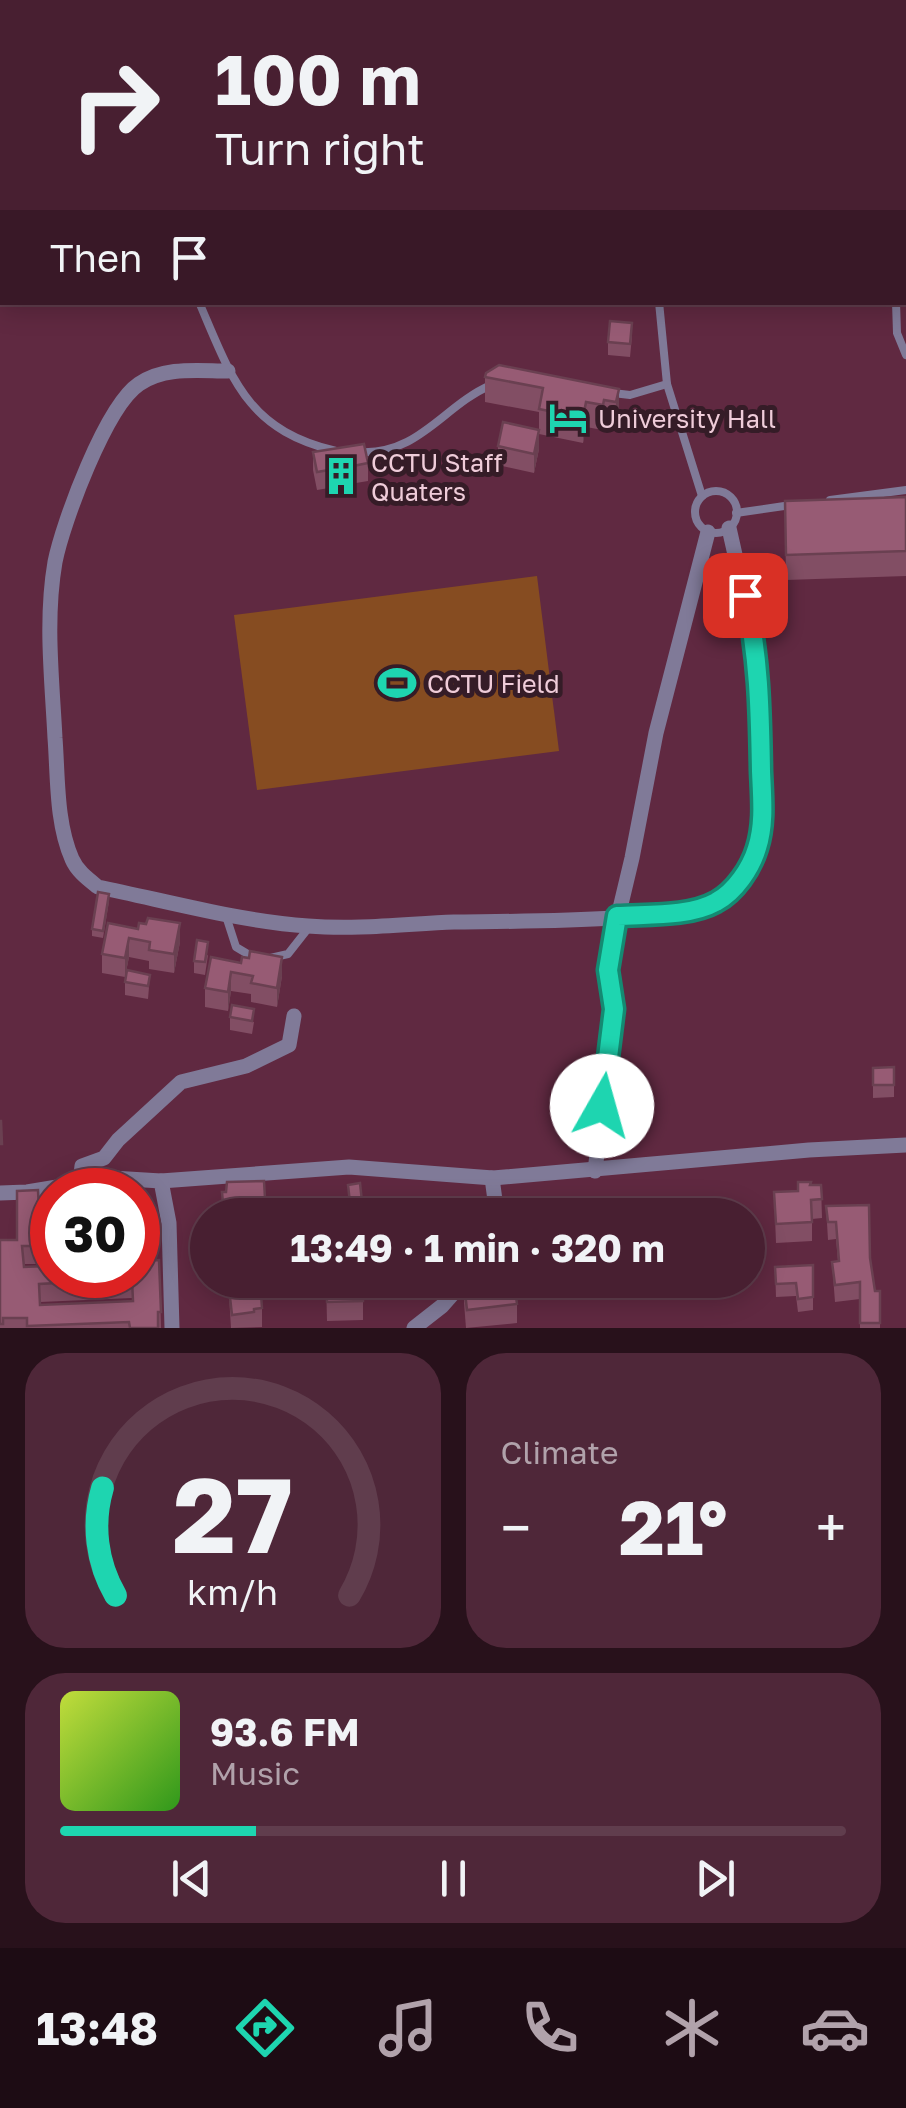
<!DOCTYPE html>
<meta charset="utf-8">
<style>
:root{--surface:#481f31;--page:#4f2739;--text:#f1f3f6;--muted:#b1a2ab;--line:#603d4d;--accent:#1ed5b0}
body{margin:0;font-family:"Golos Text",sans-serif;background:var(--page);color:var(--text);height:100vh;display:flex;flex-direction:column;font-size:38px;white-space:nowrap}
*{box-sizing:border-box;margin:0}
p{font-size:32px;color:var(--muted)}
.icon{flex:none;width:55px;height:55px;fill:none;stroke:currentColor;stroke-width:2;stroke-linecap:round;stroke-linejoin:round}
.map{position:relative;height:1328px;overflow:hidden}
.sheet{display:flex;flex-direction:column;gap:25px;padding:25px;background:#28111b;flex:1}
.sheet>*{flex:none}
.banner{position:absolute;left:0px;top:0px;width:908px;height:305px;box-shadow:0 5px 25px #0003,0 0 0 2px var(--line);background:#481f31;color:var(--text);overflow:hidden}
.speed{position:absolute;left:30px;top:1168px;display:flex;gap:20px;font-size:50px;font-weight:700;text-align:center}
.speed>*{display:grid;place-content:center;width:130px;height:130px;border-radius:50%;background:var(--surface);box-shadow:0 5px 25px #0003,0 0 0 2px var(--line);line-height:1}
.speed .limit{border:15px solid #d22;background:#fff;color:#111}
.pin{position:absolute;display:grid;place-items:center;width:85px;height:85px;color:#fff;margin:-42px;border-radius:20px;box-shadow:0 5px 15px #0006}
.me{position:absolute;width:110px;margin:-55px;rotate:7deg;stroke-linejoin:round;filter:drop-shadow(0 0 8px #0008)}
.turn{display:flex;align-items:center;gap:35px;height:210px;padding:0 50px;font-size:45px}
.turn .icon{width:130px;height:130px;stroke-width:2.5}
.turn b{display:block;font-size:70px;line-height:85px}
.then{display:flex;align-items:center;height:95px;padding:0 50px;background:#0003;gap:20px;font-size:38px}
.big{font-size:75px;font-weight:700;line-height:1.1}
.sheet .widget{flex:1;display:flex;flex-direction:column;justify-content:center;gap:15px;min-width:0;padding:0 35px;border-radius:40px;background:var(--page)}
.sheet .dial{align-items:center;gap:0}
.dial svg{height:260px;overflow:visible;fill:none;stroke:var(--line);stroke-width:7;stroke-linecap:round;text-anchor:middle}
.dial text{fill:var(--text);stroke:none}
.song{display:flex;align-items:center;gap:30px}
.cover{width:120px;height:120px;border-radius:15px;background:linear-gradient(135deg,hsl(70 70% 55%),hsl(110 70% 35%))}
.played{height:10px;border-radius:5px;background:linear-gradient(90deg,var(--accent) 25%,var(--line) 25%)}
.keys{display:flex;justify-content:space-around;direction:ltr}
.heat{display:flex;justify-content:space-between;align-items:center;font-size:55px;direction:ltr}
.sheet .tiles{flex:1;display:grid;gap:25px;grid-template-columns:1fr 1fr}
.widget:last-child{grid-column:span 2}
.trip{position:absolute;left:190px;top:1198px;width:575px;height:100px;border-radius:50px;background:var(--surface);box-shadow:0 5px 25px #0003,0 0 0 2px var(--line);font-weight:700;line-height:100px;text-align:center}
.tab-bar{display:flex;height:160px;justify-content:space-around;align-items:center;background:#1d0c14;color:var(--muted)}
.tab-bar .icon{width:70px;height:70px}
.tab-bar .selected{color:var(--accent)}
.tab-bar b{font-size:45px;color:var(--text)}
.map>svg:first-child{display:block}
</style>
<div class="map">
<svg width="906" height="1328" viewBox="0 0 906 1328">
<rect width="100%" height="100%" fill="#602941"/>
<!-- green -->
<path fill="#864c21" d="M537,576L559,751L257,790L234,615Z"/>
<g fill="none" stroke-linecap="round" stroke-linejoin="round">
<!-- lane -->
<g stroke="#807a98" stroke-width="8">
<path d="M821,2L824,0"/>
<path d="M0,109L2,112"/>
<path d="M905,140H906"/>
<path d="M905,276L906,274"/>
<path d="M199,302C232,379 247,430 336,451"/>
<path d="M659,302L667,384L702,496"/>
<path d="M896,302L897,333L906,355"/>
<path d="M613,393L630,395L667,384"/>
<path d="M360,452C419,455 443,406 491,385"/>
<circle cx="716" cy="512" r="21"/>
<path d="M830,500L906,490"/>
<path d="M736,513L791,505"/>
<path d="M225,913L236,947L251,956L266,959L288,954L310,926"/>
</g>
<!-- street -->
<g stroke="#807a98" stroke-width="15">
<path d="M128,0L129,2"/>
<path d="M228,371C199,371 165,366 139,384C106,406 63,522 55,562C45,620 52,679 55,738C58,777 56,823 72,859C77,871 88,879 98,887C167,901 238,921 308,926C356,930 406,924 454,922C504,921 684,923 719,900C746,882 757,852 762,822L758,657L729,528"/>
<path d="M595,1171L614,1009L608,969L611,946L632,858L656,733L708,532"/>
<path d="M492,1178L497,1215"/>
<path d="M161,1181L349,1167L493,1178L809,1150L906,1145"/>
<path d="M80,1183L82,1166L104,1158L118,1140L181,1082L246,1066L289,1045L294,1016"/>
<path d="M0,1193L27,1192L112,1178L161,1181L169,1223L172,1328"/>
<path d="M414,1328L442,1306L465,1280"/>
</g>
<!-- secondary -->
<g stroke="#a49acb" stroke-width="20">
<path d="M139,2L146,0"/>
<path d="M0,71L2,70"/>
</g>
</g>
<!-- wall -->
<g fill="#824e64" fill-rule="evenodd">
<path d="M632,336L630,357L608,355V342Z"/>
<path d="M485,377L619,389V414L616,428L604,425L603,430L586,427L583,443L539,434V412L485,402Z"/>
<path d="M498,446L539,449L534,473L498,465Z"/>
<path d="M313,452L368,463V481L350,484V494L337,496L335,487L317,490L313,470Z"/>
<path d="M906,497V576L786,580L785,501Z"/>
<path d="M109,901L103,938L92,936V929Z"/>
<path d="M108,923L180,942L174,973L149,969V961L129,957L125,977L102,973V954Z"/>
<path d="M208,955L205,975L194,973V961Z"/>
<path d="M211,957L282,976L277,1007L251,1002V994L231,991L228,1011L205,1007V988Z"/>
<path d="M150,975L148,999L125,995V982Z"/>
<path d="M230,1017L254,1022L252,1034L230,1030Z"/>
<path d="M894,1067V1097L873,1098V1068Z"/>
<path d="M348,1185L363,1211V1215H350Z"/>
<path d="M811,1185H821L822,1218L812,1219V1241L776,1243L774,1192L798,1191Z"/>
<path d="M826,1206L870,1258L875,1291H880V1328H860V1299L835,1302L832,1262L838,1261L836,1239L828,1240Z"/>
<path d="M39,1212H44L46,1259H41V1264H24V1267L159,1260L161,1328H0V1240H17ZM132,1298V1301L40,1305V1302Z"/>
<path d="M813,1265V1310L798,1312L796,1296L776,1297L775,1267Z"/>
<path d="M228,1280L262,1308V1327L231,1328Z"/>
<path d="M326,1280H363V1320L327,1321Z"/>
<path d="M464,1284L517,1304V1323L466,1328L464,1303Z"/>
</g>
<!-- shaded-wall -->
<g fill="#6a4051">
<path d="M692,0H719L716,2H690Z"/>
<path d="M619,389V414L616,428V402Z"/>
<path d="M586,402V427L583,443V418Z"/>
<path d="M539,430V449L534,473V454Z"/>
<path d="M180,923V942L174,973V954Z"/>
<path d="M129,938V957L125,977V958Z"/>
<path d="M282,957V976L277,1007V988Z"/>
<path d="M231,972V991L228,1011V992Z"/>
</g>
<!-- building -->
<g fill="#975b74" stroke="#6a4051" stroke-width="2.5" fill-rule="evenodd">
<rect x="850" y="0" width="15" height="2"/>
<path d="M610,321L632,323L630,344L608,342Z"/>
<path d="M499,365L619,389L616,402L604,400L603,405L586,402L583,418L539,409L543,388L485,377L486,373Z"/>
<path d="M503,422L539,430L534,454L498,446Z"/>
<path d="M364,444L368,463L348,467L350,476L337,478L335,469L317,472L313,452Z"/>
<path d="M906,497V551L786,555L785,501Z"/>
<path d="M98,892L109,894L103,931L92,929Z"/>
<path d="M148,918L180,923L174,954L149,950L150,942L129,938L125,958L102,954L108,923L138,929L139,923L146,924Z"/>
<path d="M197,940L208,942L205,962L194,961Z"/>
<path d="M250,951L282,957L277,988L251,983L253,976L231,972L228,992L205,988L211,957L241,963L242,957L249,958Z"/>
<path d="M127,970L150,975L148,986L125,982Z"/>
<path d="M232,1005L254,1009L252,1021L230,1017Z"/>
<path d="M894,1067V1085H873V1068Z"/>
<path d="M0,1121H1L2,1144H0Z"/>
<path d="M264,1181L266,1215H224L222,1192H226L227,1182Z"/>
<path d="M798,1182H811L810,1185H821L822,1199L811,1200L812,1222L776,1224L774,1192L798,1191Z"/>
<path d="M360,1183L363,1211L351,1212L348,1185Z"/>
<path d="M38,1190L39,1212H44L46,1241H41V1246H22L24,1267L46,1266V1263H52V1275H138V1261L159,1260L161,1312H158V1328H130L129,1322L27,1326V1318H3V1324H0V1240H17V1191ZM132,1279L133,1301L40,1305L39,1284Z"/>
<path d="M397,1202V1206H401L402,1215H367V1204Z"/>
<path d="M869,1205L870,1258L875,1291H880V1323H860V1282L835,1285L832,1262L839,1261L836,1222H828L826,1206Z"/>
<path d="M813,1265V1297L798,1299L796,1283L776,1284L775,1267Z"/>
<path d="M228,1280H260L262,1308L254,1309V1312L232,1315Z"/>
<path d="M326,1280H363V1301L327,1302Z"/>
<path d="M499,1280H514L517,1304L467,1310L464,1284Z"/>
</g>
<g fill="none" stroke-linecap="round" stroke-linejoin="round">
<!-- route casing -->
<g stroke="#148a72" stroke-width="25">
<path id="route" d="M602,1106L614,1009L608,970L617,916C647,914 689,917 716,902C735,892 751,868 757,848C765,823 762,797 761,771C760,711 759,654 745,595"/>
</g>
<!-- route -->
<use href="#route" stroke="#1ed5b0" stroke-width="18"/>
</g>
<!-- icons -->
<defs>
<g id="hotel-bare" transform="scale(3)"><path d="M-6-4.5h1.5V1H6V5H4.5V3h-9V5H-6ZM-4 0a1.8 1.8 0 1 1 3.6 0ZM.5 0V-2.5h3Q6-2.5 6 0Z" fill="#1ed5b0" stroke="#351c27" stroke-width="2.5" paint-order="stroke"/></g>
<g id="building-bare" transform="scale(3)"><path d="M-4-6H4V6H1V3H-1V6H-4ZM-2.5-4.3h1.7v1.8h-1.7ZM.8-4.3h1.7v1.8H.8ZM-2.5-1h1.7V.8h-1.7ZM.8-1h1.7V.8H.8Z" fill="#1ed5b0" stroke="#351c27" stroke-width="2.5" paint-order="stroke"/></g>
<g id="stadium-bare" transform="scale(3)"><path d="M0-5a6.5 5 0 1 0 0 10a6.5 5 0 1 0 0-10ZM-3.5-1.8h7v3.6h-7Z" fill="#1ed5b0" stroke="#351c27" stroke-width="2.5" paint-order="stroke"/></g>
</defs>
<g fill-rule="evenodd">
<use href="#hotel-bare" x="568" y="418"/>
<use href="#building-bare" x="341" y="476"/>
<use href="#stadium-bare" x="397" y="683"/>
</g>
<g text-anchor="middle" dominant-baseline="central" stroke-width="10" stroke-linejoin="round" paint-order="stroke">
<!-- poi labels -->
<g font-size="25" fill="#efccd9" stroke="#351c27" text-anchor="start">
<text x="598" y="418">University Hall</text>
<text x="371" y="462">CCTU Staff<tspan x="371" dy="29">Quaters</tspan></text>
<text x="427" y="683">CCTU Field</text>
</g>
</g>
</svg>
<div class="speed"><div class="limit">30</div></div>
<div class="pin" style="left:745px;top:595px;background:#d93025"><svg class="icon" aria-label="arrive" viewBox="0 0 24 24"><path d="M6 21V4h12l-3 4 3 4H6"/></svg></div>
<svg class="me" style="left:602px;top:1106px" viewBox="-20 -20 40 40"><circle r="19" fill="#fff"/><path d="M0-13L10 11 0 6-10 11z" fill="#1ed5b0"/></svg>
<div class="trip">13:49 · 1 min · 320 m</div>
<div class="banner">
<div class="turn"><svg class="icon" aria-label="right" viewBox="0 0 24 24"><path d="M7 20v-9h11M14 6l5 5-5 5"/></svg><div><b>100 m</b>Turn right</div></div>
<div class="then">Then<svg class="icon" aria-label="arrive" viewBox="0 0 24 24"><path d="M6 21V4h12l-3 4 3 4H6"/></svg></div>
</div>
</div>
<section class="sheet">
<div class="tiles">
<div class="widget dial"><svg viewBox="0 0 100 80">
<path d="M14 69A42 42 0 1 1 86 69"/>
<path d="M14 69A42 42 0 0 1 10 36" stroke="#1ed5b0"/>
<text x="50" y="56" font-size="32" font-weight="700">27</text>
<text x="50" y="72" font-size="11">km/h</text>
</svg></div>
<div class="widget"><p>Climate</p>
<div class="heat"><a>−</a><b class="big">21°</b><a>+</a></div>
</div>
<div class="widget">
<div class="song"><i class="cover"></i><div><b>93.6 FM</b><p>Music</p></div></div>
<div class="played"></div>
<div class="keys"><svg class="icon" aria-label="previous" viewBox="0 0 24 24"><path d="M18 5L8 12l10 7zM5 5v14"/></svg><svg class="icon" aria-label="pause" viewBox="0 0 24 24"><path d="M8 5v14M16 5v14"/></svg><svg class="icon" aria-label="next" viewBox="0 0 24 24"><path d="M6 5l10 7-10 7zM19 5v14"/></svg></div>
</div>
</div>
</section>
<nav class="tab-bar">
<b>13:48</b>
<svg class="icon selected" aria-label="directions" viewBox="0 0 24 24"><path d="M12 3l9 9-9 9-9-9zM9 14v-3h6M13 9l2 2-2 2"/></svg>
<svg class="icon" aria-label="music" viewBox="0 0 24 24"><path d="M9 18V5l10-2v13"/><circle cx="6" cy="18" r="3"/><circle cx="16" cy="16" r="3"/></svg>
<svg class="icon" aria-label="phone" viewBox="0 0 24 24"><path d="M5 4h4l2 5-3 2q2 4 5 5l2-3 5 2v4C11 20 4 13 5 4z"/></svg>
<svg class="icon" aria-label="climate" viewBox="0 0 24 24"><path d="M12 3v18M4 7l16 10M4 17L20 7"/></svg>
<svg class="icon" aria-label="car" viewBox="0 0 24 24"><path d="M5 17H2v-5l4-1 3-4h7l3 4 3 1v5h-3M9 17h6M6 11h13"/><circle cx="7" cy="17" r="2"/><circle cx="17" cy="17" r="2"/></svg>
</nav>
